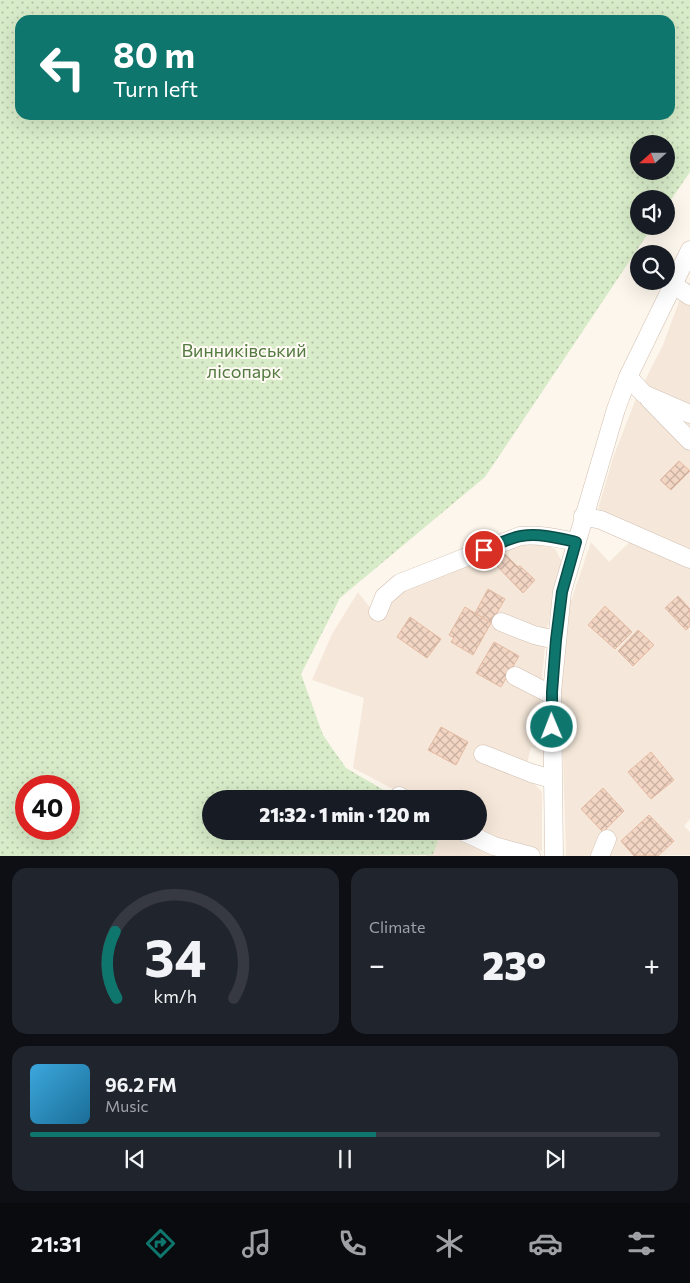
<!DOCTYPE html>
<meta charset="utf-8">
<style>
:root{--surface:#171b24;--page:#20242c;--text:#f1f3f6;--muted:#9ea1a6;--line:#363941;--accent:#0f766e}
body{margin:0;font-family:Commissioner,sans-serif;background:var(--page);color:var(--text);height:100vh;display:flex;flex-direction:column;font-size:19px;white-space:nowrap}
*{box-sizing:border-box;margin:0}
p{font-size:16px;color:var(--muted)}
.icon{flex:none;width:28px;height:28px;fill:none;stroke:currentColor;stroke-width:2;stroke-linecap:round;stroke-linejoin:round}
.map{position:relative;height:856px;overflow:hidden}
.side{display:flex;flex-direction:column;gap:12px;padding:12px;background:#0d0f14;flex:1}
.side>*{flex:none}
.hud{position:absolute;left:15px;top:15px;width:660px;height:105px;border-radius:15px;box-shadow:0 5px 20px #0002;background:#0f766e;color:#fff;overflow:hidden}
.needle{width:32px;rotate:249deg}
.buttons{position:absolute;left:630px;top:135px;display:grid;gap:10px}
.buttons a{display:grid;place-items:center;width:45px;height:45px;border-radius:50%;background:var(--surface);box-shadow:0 5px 20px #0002;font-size:25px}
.speed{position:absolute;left:15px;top:775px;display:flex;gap:10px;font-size:25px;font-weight:700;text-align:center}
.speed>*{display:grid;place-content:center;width:65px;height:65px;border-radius:50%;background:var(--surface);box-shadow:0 5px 20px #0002;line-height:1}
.speed .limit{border:8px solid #d22;background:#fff;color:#111}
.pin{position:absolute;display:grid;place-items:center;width:42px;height:42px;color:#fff;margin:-21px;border:2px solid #fff;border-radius:50%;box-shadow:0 1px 5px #0007}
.me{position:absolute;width:55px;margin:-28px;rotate:359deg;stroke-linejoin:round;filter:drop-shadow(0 0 4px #0008)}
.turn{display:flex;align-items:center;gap:18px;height:105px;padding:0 15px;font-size:22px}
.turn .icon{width:65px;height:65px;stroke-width:2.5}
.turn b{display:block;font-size:35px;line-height:42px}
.big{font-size:38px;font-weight:800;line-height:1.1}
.side .widget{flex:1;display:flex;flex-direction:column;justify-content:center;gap:8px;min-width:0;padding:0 18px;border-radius:15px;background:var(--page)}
.side .dial{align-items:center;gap:0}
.dial svg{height:130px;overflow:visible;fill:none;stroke:var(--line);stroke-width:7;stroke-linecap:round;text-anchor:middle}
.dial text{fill:var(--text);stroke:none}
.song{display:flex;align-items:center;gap:15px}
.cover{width:60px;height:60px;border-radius:8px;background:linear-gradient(135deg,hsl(200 70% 55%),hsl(200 70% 35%))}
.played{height:5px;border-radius:2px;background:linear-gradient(90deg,var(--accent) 55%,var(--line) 55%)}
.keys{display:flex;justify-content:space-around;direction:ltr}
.heat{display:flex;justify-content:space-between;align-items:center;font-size:28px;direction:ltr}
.side .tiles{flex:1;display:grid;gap:12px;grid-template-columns:1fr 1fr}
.widget:last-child{grid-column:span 2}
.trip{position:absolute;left:202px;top:790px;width:285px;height:50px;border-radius:25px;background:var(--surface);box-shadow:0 5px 20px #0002;font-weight:800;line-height:50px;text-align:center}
.tab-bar{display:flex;height:80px;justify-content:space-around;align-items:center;background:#090b0e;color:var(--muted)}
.tab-bar .icon{width:35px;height:35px}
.tab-bar .active{color:var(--accent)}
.tab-bar b{font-size:22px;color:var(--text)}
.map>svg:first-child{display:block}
</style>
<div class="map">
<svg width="690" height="856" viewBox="0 0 690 856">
<defs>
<pattern id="park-dots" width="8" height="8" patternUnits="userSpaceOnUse" patternTransform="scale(1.25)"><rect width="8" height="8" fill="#d8ecc9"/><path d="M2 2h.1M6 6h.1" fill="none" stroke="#b4c2a5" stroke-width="1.8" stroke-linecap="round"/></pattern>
<pattern id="building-cross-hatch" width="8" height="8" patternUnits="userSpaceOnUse" patternTransform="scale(1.25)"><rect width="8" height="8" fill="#f3d5c3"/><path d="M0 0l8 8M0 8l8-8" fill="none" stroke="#cab0a1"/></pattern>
</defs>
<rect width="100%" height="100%" fill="#fdf6ec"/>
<!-- residential -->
<g fill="#f5e8da">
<path d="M690,282V551L598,509L614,455L637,396L663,345L683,291Z"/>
<path d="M634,538L690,553V819L684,826L690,832V855L566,856L561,691L566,615L591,542L609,562Z"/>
<path d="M523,540L545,543L556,550L562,562L549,619L546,638L542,677L539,749L531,747L527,764L529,778L542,792V851L506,845L479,831V799H412L353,768L364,698L312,680L332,634L358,592L380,621L391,597L399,589Z"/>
<path d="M438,832L492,852L506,856H426Z"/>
</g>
<!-- park -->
<path fill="url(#park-dots)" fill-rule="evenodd" d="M0,0H690V172L666,207V199H639V226H653L485,477L340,598L301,674L323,735L346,768L399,799H211V831H441L433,855L0,856ZM20,20H670V115H20ZM639,144H666V171H639ZM26,786H69V829H26Z"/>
<!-- building -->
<g fill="url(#building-cross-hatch)" stroke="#e6bba3">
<path d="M679,461L690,471L671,490L660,480Z"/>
<path d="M502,551L518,567L520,566L535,580L523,593L492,561Z"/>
<path d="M488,589L505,599L491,623L475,613Z"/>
<path d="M678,596L690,609V626L686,630L665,608Z"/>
<path d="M605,606L632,632L615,649L588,625Z"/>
<path d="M465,607L491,623L473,655L451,642L454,638L449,635Z"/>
<path d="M410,617L441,639L427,658L397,637Z"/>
<path d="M638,630L654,645L633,666L618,651Z"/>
<path d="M494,642L519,656L501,687L476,673Z"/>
<path d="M441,727L468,742L456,765L428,750Z"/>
<path d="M651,752L674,780L651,799L628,772Z"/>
<path d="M603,788L624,811L603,832L581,809Z"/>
<path d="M649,815L674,841L658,856H634L621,841Z"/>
</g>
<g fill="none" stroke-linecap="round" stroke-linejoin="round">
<!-- minor casing -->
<g stroke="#d1beb0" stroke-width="19">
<g id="minor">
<path d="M672,284L690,296"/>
<path d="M628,377L644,394L690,414"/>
<path d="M649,399L690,441"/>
<path d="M583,516L601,520L690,559"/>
<path d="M378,612L384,597L400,583L520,536C539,534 556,538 576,542"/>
<path d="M501,622L534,635L556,640"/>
<path d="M515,676L546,692H552"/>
<path d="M483,754L531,773L552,779"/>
<path d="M399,796L404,799"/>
<path d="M462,831L494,846L531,856"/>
<path d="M554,856L552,692L562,592L616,409L628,377L690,250"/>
<path d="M600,856L607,839"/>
</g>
</g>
<!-- minor -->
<use href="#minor" stroke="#fff" stroke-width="18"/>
</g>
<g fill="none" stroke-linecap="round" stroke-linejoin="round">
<!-- route casing -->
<g stroke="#0a4d48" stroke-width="12">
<path id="route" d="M484,550C496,545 509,538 521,536C540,533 558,538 576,542L562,592L556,640L552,692V727"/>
</g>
<!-- route -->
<use href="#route" stroke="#0f766e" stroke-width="9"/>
</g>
<g text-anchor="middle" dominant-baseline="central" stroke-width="4" stroke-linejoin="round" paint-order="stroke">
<!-- park labels -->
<g font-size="18" fill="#537a41" stroke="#fffaf3">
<text x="244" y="350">Винниківський<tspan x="244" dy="21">лісопарк</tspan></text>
</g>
</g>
</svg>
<div class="buttons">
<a><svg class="needle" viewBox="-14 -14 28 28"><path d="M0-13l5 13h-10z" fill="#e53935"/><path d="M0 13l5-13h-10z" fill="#9ea1a6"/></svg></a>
<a><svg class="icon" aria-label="sound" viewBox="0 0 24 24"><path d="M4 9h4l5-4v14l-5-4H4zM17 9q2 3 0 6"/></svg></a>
<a><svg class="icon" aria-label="search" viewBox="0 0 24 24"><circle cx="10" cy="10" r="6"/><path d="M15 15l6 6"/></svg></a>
</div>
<div class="speed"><div class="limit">40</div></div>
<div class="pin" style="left:484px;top:550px;background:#d93025"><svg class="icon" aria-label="arrive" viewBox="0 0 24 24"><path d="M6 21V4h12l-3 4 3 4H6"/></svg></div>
<svg class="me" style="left:552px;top:727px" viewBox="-20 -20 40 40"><circle r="17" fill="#0f766e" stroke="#fff" stroke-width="3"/><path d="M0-11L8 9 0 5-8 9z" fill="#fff"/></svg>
<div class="trip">21:32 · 1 min · 120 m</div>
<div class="hud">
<div class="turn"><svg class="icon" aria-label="left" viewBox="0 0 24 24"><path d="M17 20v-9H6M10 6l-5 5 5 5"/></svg><div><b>80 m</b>Turn left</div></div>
</div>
</div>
<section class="side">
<div class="tiles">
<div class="widget dial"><svg viewBox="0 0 100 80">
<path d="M14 69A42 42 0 1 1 86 69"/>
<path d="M14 69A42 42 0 0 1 13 28" stroke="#0f766e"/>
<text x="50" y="56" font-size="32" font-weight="700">34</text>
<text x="50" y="72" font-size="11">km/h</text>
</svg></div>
<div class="widget"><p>Climate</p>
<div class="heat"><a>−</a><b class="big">23°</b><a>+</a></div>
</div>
<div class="widget">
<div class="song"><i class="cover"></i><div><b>96.2 FM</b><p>Music</p></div></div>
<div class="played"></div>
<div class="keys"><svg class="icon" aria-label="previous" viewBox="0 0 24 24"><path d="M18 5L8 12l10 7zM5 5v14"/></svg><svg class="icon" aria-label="pause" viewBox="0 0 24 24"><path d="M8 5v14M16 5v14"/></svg><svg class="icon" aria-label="next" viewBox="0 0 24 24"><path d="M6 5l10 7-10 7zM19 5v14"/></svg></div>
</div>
</div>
</section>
<nav class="tab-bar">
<b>21:31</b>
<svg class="icon active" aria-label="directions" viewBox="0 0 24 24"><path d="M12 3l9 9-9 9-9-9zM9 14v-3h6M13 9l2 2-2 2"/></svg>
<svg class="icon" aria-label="music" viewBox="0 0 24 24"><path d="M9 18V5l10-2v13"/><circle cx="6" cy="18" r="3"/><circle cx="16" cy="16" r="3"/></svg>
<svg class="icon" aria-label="phone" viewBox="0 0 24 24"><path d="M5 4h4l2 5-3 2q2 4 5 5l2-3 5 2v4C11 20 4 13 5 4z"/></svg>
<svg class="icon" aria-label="climate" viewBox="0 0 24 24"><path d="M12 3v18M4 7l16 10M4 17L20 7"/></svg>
<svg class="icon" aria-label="car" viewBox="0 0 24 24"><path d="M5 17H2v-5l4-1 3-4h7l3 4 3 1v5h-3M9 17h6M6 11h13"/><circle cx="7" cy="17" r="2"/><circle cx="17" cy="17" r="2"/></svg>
<svg class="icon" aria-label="filters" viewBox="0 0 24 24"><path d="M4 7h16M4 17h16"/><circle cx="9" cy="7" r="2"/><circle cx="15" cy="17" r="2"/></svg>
</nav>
